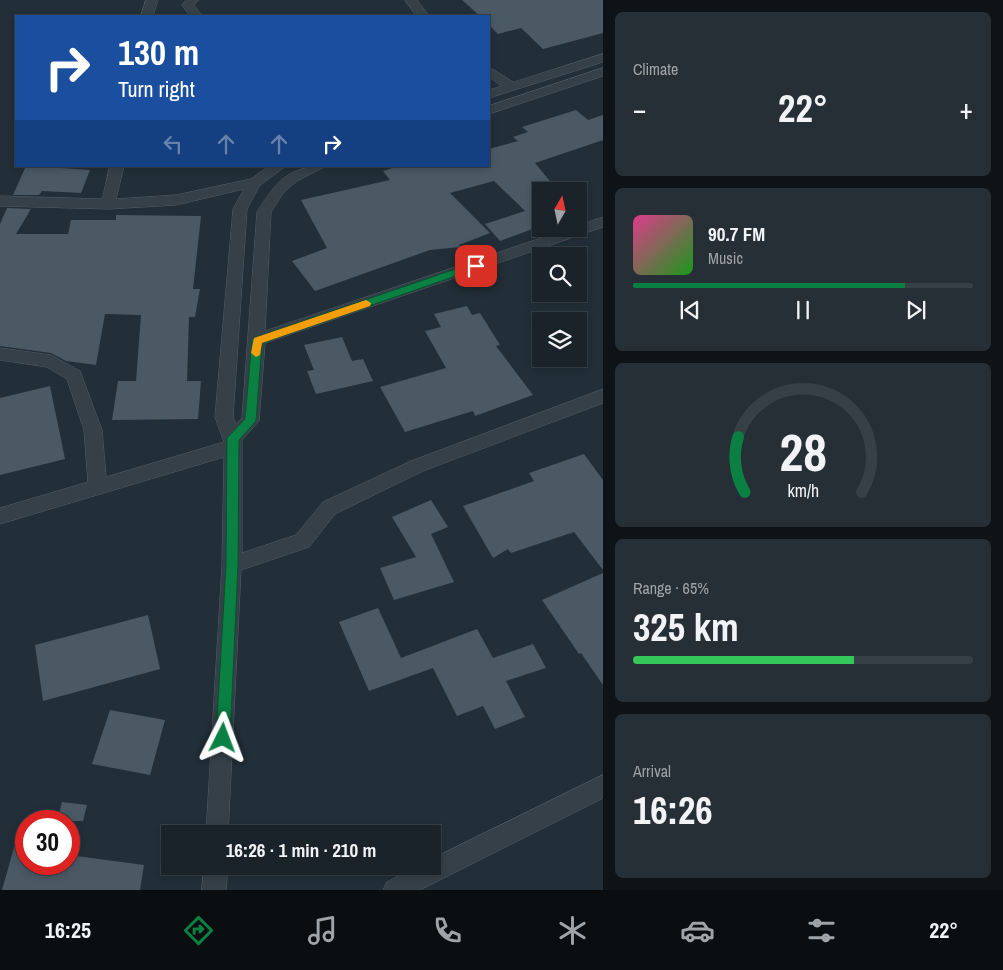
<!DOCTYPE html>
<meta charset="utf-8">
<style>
:root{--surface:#1a232a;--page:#272f36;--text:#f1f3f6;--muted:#9fa4a8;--line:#384047;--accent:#0b8043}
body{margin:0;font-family:"Archivo Narrow",sans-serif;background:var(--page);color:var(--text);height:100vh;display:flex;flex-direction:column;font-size:19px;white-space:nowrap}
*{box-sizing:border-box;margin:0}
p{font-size:16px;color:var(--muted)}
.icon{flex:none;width:28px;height:28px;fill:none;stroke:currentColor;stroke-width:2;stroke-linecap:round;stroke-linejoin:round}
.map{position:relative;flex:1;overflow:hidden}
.panel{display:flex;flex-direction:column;gap:12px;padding:12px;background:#0e1317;width:400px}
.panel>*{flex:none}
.top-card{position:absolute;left:15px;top:15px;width:475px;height:152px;border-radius:0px;box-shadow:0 2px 8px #0003,0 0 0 1px var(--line);background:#1a4fa0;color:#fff;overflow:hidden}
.needle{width:32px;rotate:9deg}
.controls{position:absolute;left:532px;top:182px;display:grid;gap:10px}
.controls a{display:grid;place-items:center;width:55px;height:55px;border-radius:0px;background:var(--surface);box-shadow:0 2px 8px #0003,0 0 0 1px var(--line);font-size:25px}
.speed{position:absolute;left:15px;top:810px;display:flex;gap:10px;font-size:25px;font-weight:700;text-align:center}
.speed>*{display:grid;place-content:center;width:65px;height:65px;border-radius:50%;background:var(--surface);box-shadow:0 2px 8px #0003,0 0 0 1px var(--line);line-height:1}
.speed .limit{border:8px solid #d22;background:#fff;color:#111}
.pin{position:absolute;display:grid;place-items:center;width:42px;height:42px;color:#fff;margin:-21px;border-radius:10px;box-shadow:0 2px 8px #0006}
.me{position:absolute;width:55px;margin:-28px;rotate:3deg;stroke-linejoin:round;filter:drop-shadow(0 0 4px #0008)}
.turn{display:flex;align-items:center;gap:18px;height:105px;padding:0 20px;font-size:22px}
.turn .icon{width:65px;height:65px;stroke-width:2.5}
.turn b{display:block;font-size:35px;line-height:42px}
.lanes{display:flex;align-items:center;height:48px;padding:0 20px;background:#0003;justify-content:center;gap:25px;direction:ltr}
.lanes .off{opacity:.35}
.big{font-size:38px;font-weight:700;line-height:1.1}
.panel .widget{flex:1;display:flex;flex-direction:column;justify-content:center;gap:8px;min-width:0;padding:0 18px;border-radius:8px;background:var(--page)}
.panel .dial{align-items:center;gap:0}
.dial svg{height:130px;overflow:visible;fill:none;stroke:var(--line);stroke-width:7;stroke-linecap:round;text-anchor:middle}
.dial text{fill:var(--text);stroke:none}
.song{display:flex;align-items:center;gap:15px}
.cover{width:60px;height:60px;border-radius:8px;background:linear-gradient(135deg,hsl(330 70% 55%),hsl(120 70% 35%))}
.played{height:5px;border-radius:2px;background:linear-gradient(90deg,var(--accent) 80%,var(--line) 80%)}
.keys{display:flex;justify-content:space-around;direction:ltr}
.heat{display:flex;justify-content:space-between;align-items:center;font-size:28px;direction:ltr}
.charge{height:8px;border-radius:4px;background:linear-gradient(90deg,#34c759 65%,var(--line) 0)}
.trip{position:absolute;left:161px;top:825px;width:280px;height:50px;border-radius:0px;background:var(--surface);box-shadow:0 2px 8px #0003,0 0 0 1px var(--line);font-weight:700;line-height:50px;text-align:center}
.menu{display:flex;height:80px;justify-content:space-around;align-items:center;background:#0a0e11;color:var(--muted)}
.menu .icon{width:35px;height:35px}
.menu .selected{color:var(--accent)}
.menu b{font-size:22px;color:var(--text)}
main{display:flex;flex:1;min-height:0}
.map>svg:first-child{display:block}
</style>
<main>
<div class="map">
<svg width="603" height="890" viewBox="0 0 603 890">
<rect width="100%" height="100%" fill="#222f38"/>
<!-- building -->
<g fill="#4a5964">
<path d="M462,0H603V33L543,49L521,28L498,34L489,25V16H480Z"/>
<path d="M576,110L588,120L603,115V140L535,163L558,191H541V226L500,241L485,224L525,211L494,181L450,193L490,233L459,245L460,247L430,250L315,291L292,261L327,248L301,200L390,180L383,171L400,166H489V149L518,141L513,137L528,132L522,127Z"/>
<path d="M26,166H32L90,170L81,193L42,191L39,195H13Z"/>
<path d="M7,208L31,209L16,234H68L71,220H116V215L201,216L193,289H200L195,317H189L187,381H201L198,419L112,420L118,381H136L141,315L105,314L96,365L66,361L51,353L0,346V224Z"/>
<path d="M467,306L472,315L480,313L500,345L496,346L533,395L475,416L473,411L405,432L380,387L446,368L425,331L441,327L434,314Z"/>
<path d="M342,337L352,361L363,359L373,381L316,394L307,371L314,370L304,345Z"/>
<path d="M50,386L65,459L0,475V398Z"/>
<path d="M584,454L603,480V570L574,532L511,553L508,549L493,558L463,506L534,481L529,473Z"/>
<path d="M431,500L448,527L431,534L454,582L394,600L380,568L416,557L392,517Z"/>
<path d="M603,573V685L581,653L579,654L542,600Z"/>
<path d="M378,608L401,658L477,629L493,658L533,644L546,668L506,681L525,717L495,729L483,706L457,716L433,668L369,691L339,622Z"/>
<path d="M148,615L160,669L43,701L35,645Z"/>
<path d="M110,710L165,720L150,775L92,764Z"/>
<path d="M62,802L87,805L83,821H57Z"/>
<path d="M21,823L26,824V864H69V855L144,865L140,890H2Z"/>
</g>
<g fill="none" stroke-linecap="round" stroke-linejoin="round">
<!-- minor casing -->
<g stroke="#535e66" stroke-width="1">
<g id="minor">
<path d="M146,0H158L153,16H141Z"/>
<path d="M187,0H199L194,5L202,16H190L182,5Z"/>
<path d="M405,0H417L429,16H417Z"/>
<path d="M603,54V62L489,98V90L502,86L489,77V67L513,82Z"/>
<path d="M603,68V76L489,114V106Z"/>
<path d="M110,166H124L116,199L176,195L251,179L269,166H286L260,185L247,209L233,417L236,424L242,418L257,212C276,182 288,166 326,166L297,181L284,192L271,212L265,331L568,229H579V225L603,217V227L265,343L259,421L242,440V553L296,535L323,502L411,461L603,389V403L423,471L335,514L309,547L241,570L228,834H206L222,565L224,457L0,524V508L88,482L84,430L67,379L47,367L0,360V348L51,355L80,371L102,430L106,477L224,442L215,417L233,209L244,189L176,205L108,209L0,206V196L102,199Z"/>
<path d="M603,775V798L420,890H383L387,882L418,866H432V859Z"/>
<path d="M204,866H228L226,890H202Z"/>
</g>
</g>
<!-- minor -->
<use href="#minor" fill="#354049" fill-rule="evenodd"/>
</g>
<!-- route -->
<path fill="#0b8043" stroke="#07532c" d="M476,262L480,266L479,268L262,343L256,421L239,440L238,565L230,738L228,743L223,745L218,743L216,738L226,565L227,438L245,419L252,340L254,338Z"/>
<!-- slow -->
<path fill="#f59e0b" d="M366,300L371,303L370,306L262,343L260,355L256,357L251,353L254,338Z"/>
</svg>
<div class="controls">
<a><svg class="needle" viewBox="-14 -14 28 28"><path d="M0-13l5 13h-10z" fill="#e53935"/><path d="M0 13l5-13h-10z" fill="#9fa4a8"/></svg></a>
<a><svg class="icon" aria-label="search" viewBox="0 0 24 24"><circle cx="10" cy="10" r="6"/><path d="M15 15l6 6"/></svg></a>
<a><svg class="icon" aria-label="layers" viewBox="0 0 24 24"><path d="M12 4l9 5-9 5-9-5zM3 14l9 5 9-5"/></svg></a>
</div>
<div class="speed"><div class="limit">30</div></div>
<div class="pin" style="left:476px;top:266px;background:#d93025"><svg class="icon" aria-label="arrive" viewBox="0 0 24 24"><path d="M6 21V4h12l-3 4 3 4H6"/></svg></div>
<svg class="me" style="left:223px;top:738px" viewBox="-20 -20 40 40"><path d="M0-17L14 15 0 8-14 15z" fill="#0b8043" stroke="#fff" stroke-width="4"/></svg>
<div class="trip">16:26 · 1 min · 210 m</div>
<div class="top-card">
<div class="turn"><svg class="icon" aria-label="right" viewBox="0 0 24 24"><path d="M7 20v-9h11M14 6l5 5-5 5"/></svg><div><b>130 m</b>Turn right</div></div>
<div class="lanes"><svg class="icon off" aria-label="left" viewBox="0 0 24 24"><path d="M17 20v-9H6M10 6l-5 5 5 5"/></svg><svg class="icon off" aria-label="ahead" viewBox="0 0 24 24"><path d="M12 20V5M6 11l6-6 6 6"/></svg><svg class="icon off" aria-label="ahead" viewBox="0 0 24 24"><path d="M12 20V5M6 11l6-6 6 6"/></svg><svg class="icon" aria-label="right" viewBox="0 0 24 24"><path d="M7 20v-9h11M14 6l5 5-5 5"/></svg></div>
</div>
</div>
<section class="panel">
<div class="widget"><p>Climate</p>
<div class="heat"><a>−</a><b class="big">22°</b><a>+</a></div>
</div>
<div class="widget">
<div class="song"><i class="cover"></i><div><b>90.7 FM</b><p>Music</p></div></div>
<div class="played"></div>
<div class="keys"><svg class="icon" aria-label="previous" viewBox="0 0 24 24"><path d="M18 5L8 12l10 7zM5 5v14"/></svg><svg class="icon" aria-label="pause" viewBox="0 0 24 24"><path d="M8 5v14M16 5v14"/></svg><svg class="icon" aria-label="next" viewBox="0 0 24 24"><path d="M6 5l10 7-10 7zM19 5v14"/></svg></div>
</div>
<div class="widget dial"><svg viewBox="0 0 100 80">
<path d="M14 69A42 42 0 1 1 86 69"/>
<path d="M14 69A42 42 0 0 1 10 35" stroke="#0b8043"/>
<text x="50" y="56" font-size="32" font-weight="700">28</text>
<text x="50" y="72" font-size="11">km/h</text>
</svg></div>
<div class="widget"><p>Range · 65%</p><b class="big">325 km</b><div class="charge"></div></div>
<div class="widget"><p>Arrival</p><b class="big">16:26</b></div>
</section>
</main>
<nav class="menu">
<b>16:25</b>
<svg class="icon selected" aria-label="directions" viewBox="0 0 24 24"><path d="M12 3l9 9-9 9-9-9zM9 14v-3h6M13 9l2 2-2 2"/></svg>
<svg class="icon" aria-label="music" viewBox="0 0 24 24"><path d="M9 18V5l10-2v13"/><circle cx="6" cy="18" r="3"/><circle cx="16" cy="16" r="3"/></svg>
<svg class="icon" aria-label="phone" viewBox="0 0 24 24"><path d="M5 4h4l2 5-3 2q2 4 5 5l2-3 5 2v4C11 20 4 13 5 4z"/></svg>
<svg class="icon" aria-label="climate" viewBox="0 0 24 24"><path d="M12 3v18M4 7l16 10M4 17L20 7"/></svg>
<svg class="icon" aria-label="car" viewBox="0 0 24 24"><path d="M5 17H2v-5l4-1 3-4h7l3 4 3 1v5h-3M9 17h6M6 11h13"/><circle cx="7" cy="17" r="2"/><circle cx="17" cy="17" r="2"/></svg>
<svg class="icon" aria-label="filters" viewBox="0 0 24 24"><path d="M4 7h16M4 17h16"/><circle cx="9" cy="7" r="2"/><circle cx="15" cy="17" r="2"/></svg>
<b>22°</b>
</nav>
